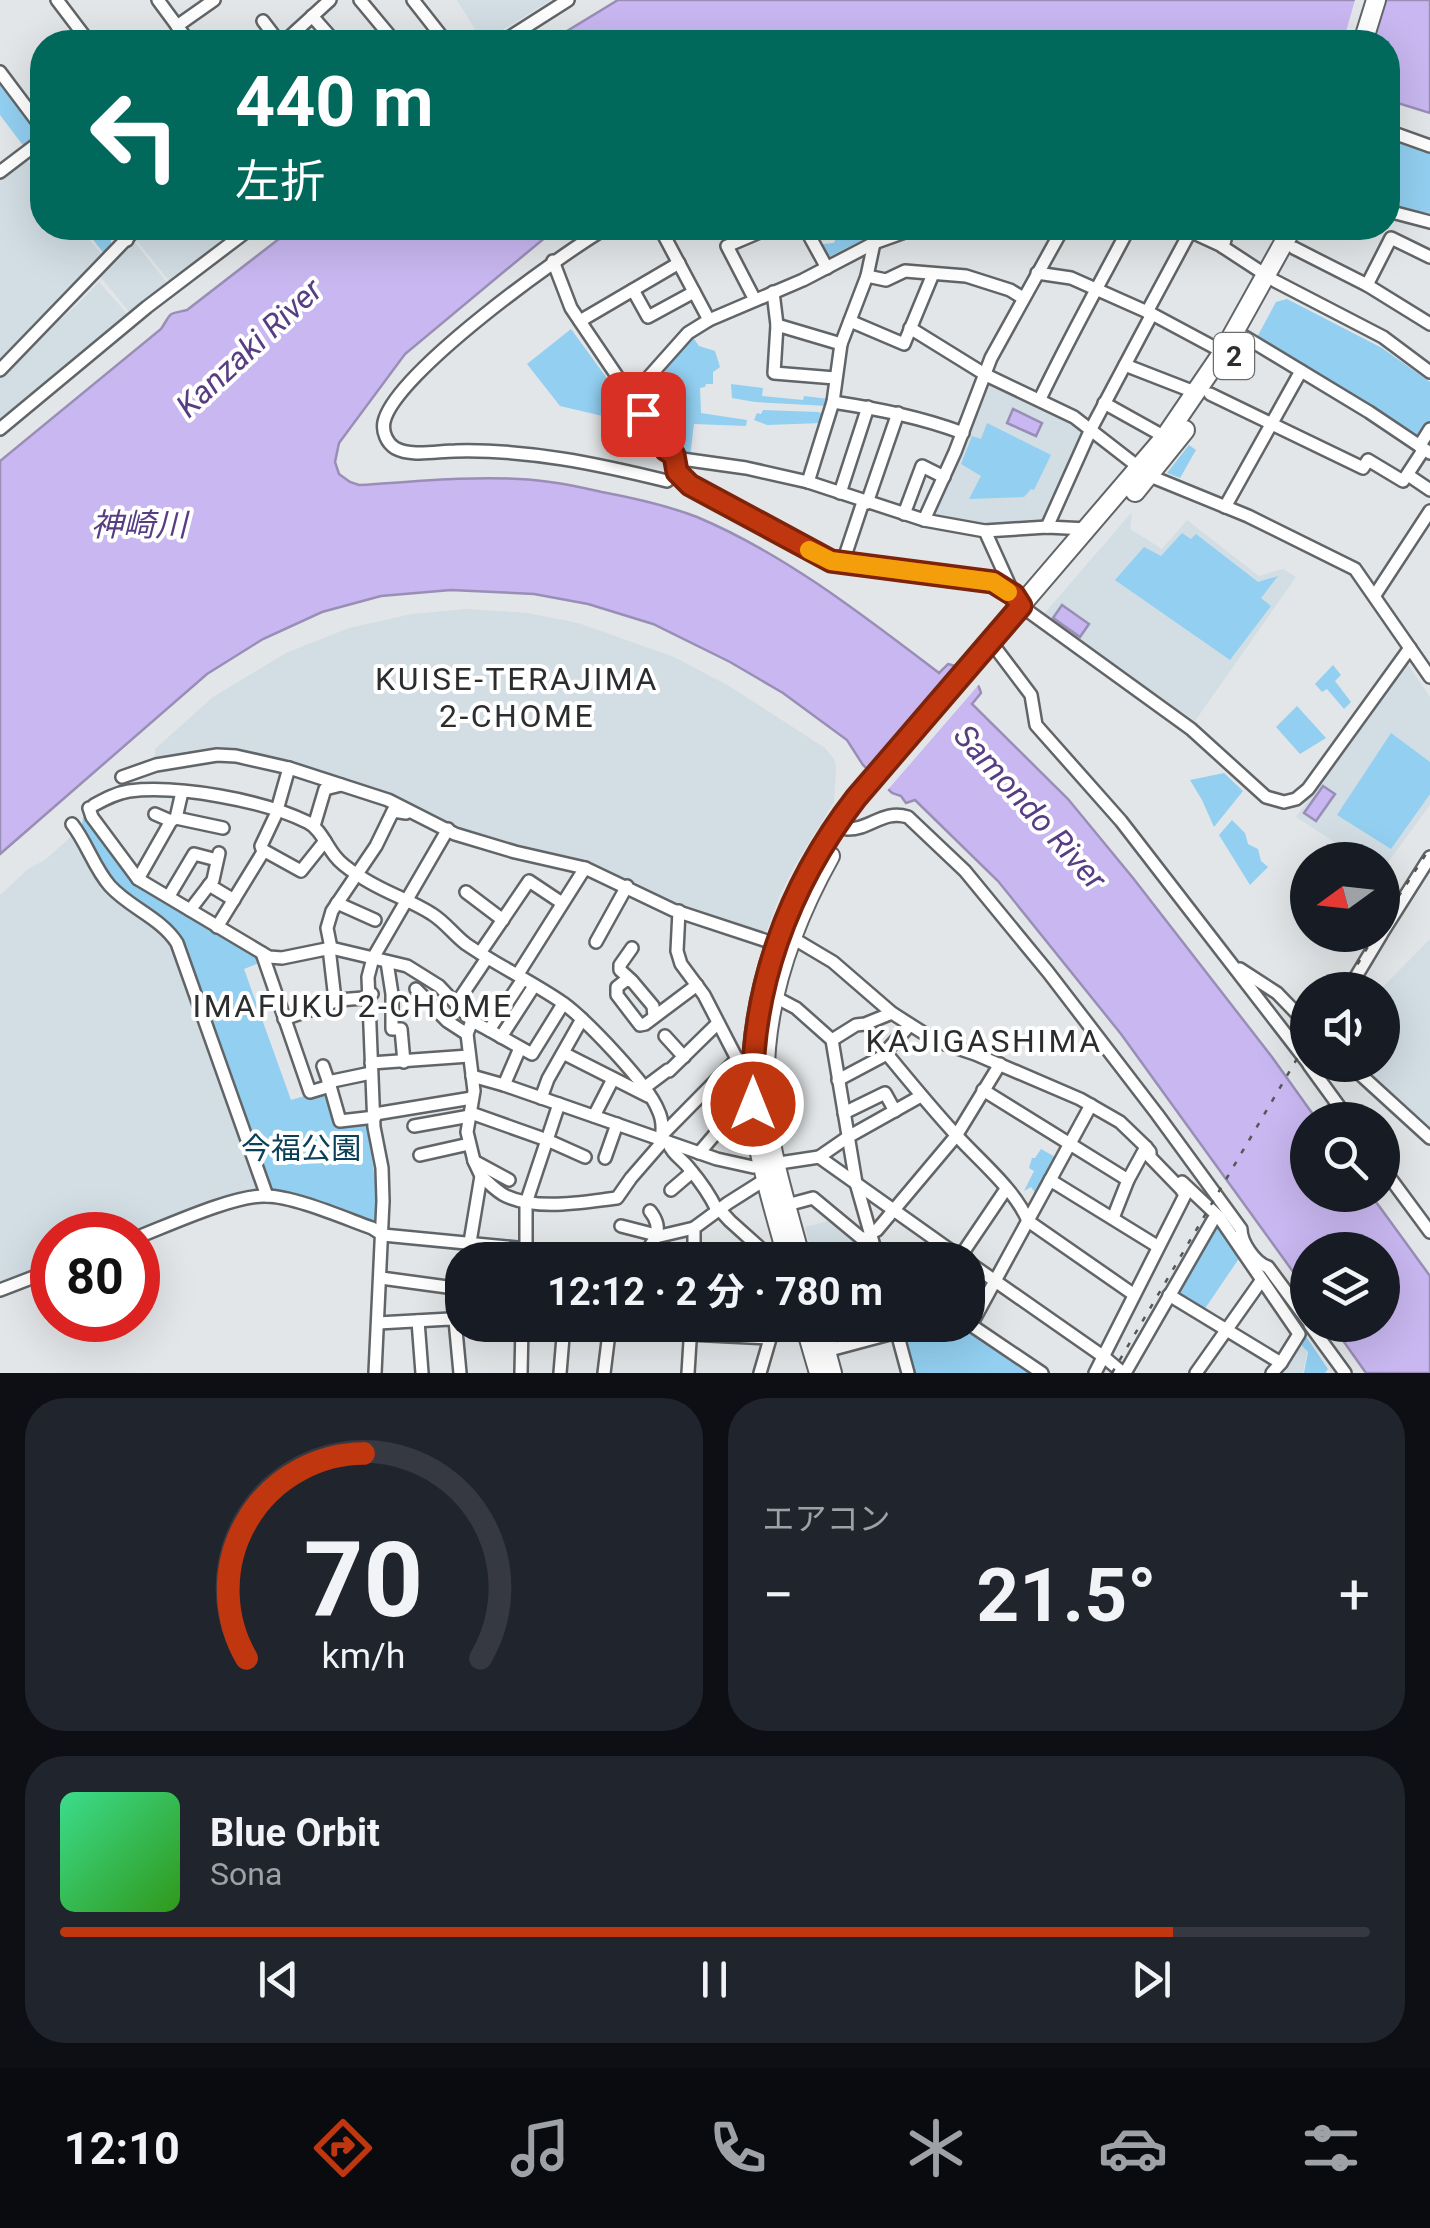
<!DOCTYPE html>
<html lang="ja">
<meta charset="utf-8">
<style>
:root{--surface:#171b24;--page:#20242c;--text:#f1f3f6;--muted:#9ea1a6;--line:#363941;--accent:#c0360f}
body{margin:0;font-family:Roboto,"Noto Sans JP",sans-serif;background:var(--page);color:var(--text);height:100vh;display:flex;flex-direction:column;font-size:38px;white-space:nowrap}
*{box-sizing:border-box;margin:0}
p{font-size:32px;color:var(--muted)}
.icon{flex:none;width:55px;height:55px;fill:none;stroke:currentColor;stroke-width:2;stroke-linecap:round;stroke-linejoin:round}
.map{position:relative;height:1373px;overflow:hidden}
.panel{display:flex;flex-direction:column;gap:25px;padding:25px;background:#0d0f14;flex:1}
.panel>*{flex:none}
.guide{position:absolute;left:30px;top:30px;width:1370px;height:210px;border-radius:40px;box-shadow:0 10px 40px #0002;background:#00695c;color:#fff;overflow:hidden}
.needle{width:65px;rotate:255deg}
.controls{position:absolute;left:1290px;top:842px;display:grid;gap:20px}
.controls a{display:grid;place-items:center;width:110px;height:110px;border-radius:50%;background:var(--surface);box-shadow:0 10px 40px #0002;font-size:50px}
.speed{position:absolute;left:30px;top:1212px;display:flex;gap:20px;font-size:50px;font-weight:700;text-align:center}
.speed>*{display:grid;place-content:center;width:130px;height:130px;border-radius:50%;background:var(--surface);box-shadow:0 10px 40px #0002;line-height:1}
.speed .limit{border:15px solid #d22;background:#fff;color:#111}
.pin{position:absolute;display:grid;place-items:center;width:85px;height:85px;color:#fff;margin:-42px;border-radius:20px;box-shadow:0 5px 15px #0006}
.me{position:absolute;width:110px;margin:-55px;rotate:0deg;stroke-linejoin:round;filter:drop-shadow(0 0 8px #0008)}
.turn{display:flex;align-items:center;gap:35px;height:210px;padding:0 40px;font-size:45px}
.turn .icon{width:130px;height:130px;stroke-width:2.5}
.turn b{display:block;font-size:70px;line-height:85px}
.big{font-size:75px;font-weight:700;line-height:1.1}
.panel .tile{flex:1;display:flex;flex-direction:column;justify-content:center;gap:15px;min-width:0;padding:0 35px;border-radius:40px;background:var(--page)}
.panel .dial{align-items:center;gap:0}
.dial svg{height:260px;overflow:visible;fill:none;stroke:var(--line);stroke-width:7;stroke-linecap:round;text-anchor:middle}
.dial text{fill:var(--text);stroke:none}
.song{display:flex;align-items:center;gap:30px}
.cover{width:120px;height:120px;border-radius:15px;background:linear-gradient(135deg,hsl(150 70% 55%),hsl(110 70% 35%))}
.played{height:10px;border-radius:5px;background:linear-gradient(90deg,var(--accent) 85%,var(--line) 85%)}
.keys{display:flex;justify-content:space-around;direction:ltr}
.heat{display:flex;justify-content:space-between;align-items:center;font-size:55px;direction:ltr}
.panel .tiles{flex:1;display:grid;gap:25px;grid-template-columns:1fr 1fr}
.tile:last-child{grid-column:span 2}
.trip{position:absolute;left:445px;top:1242px;width:540px;height:100px;border-radius:40px;background:var(--surface);box-shadow:0 10px 40px #0002;font-weight:700;line-height:100px;text-align:center}
.menu{display:flex;height:160px;justify-content:space-around;align-items:center;background:#090b0e;color:var(--muted)}
.menu .icon{width:70px;height:70px}
.menu .on{color:var(--accent)}
.menu b{font-size:45px;color:var(--text)}
.map>svg:first-child{display:block}
</style>
<div class="map">
<svg width="1430" height="1373" viewBox="0 0 1430 1373">
<rect width="100%" height="100%" fill="#e3e6e8"/>
<!-- built -->
<g fill="#d2dde4">
<path d="M457,0H551L483,42Z"/>
<path d="M26,159L42,180V228H80L106,260L0,364V179Z"/>
<path d="M142,228H239L170,282L134,237Z"/>
<path d="M133,240L168,284L131,314L99,275Z"/>
<path d="M99,282L129,316L0,421V373L76,306Z"/>
<path d="M985,380L1086,428L1044,522L991,528L930,519Z"/>
<path d="M1132,512L1130,529L1162,549L1187,520L1259,576L1283,569L1296,577L1195,721L1043,615Z"/>
<path d="M466,609L528,613L578,623L674,657L729,686L825,748L834,759L836,767L834,802L795,865L780,895L765,935L744,933L674,904L625,878L589,863L472,836L398,800L217,751H202L156,761L155,759V749L213,697L286,653L349,628L412,614Z"/>
<path d="M1406,662L1430,697V805L1383,869L1382,860H1362L1296,817Z"/>
<path d="M74,834L167,935L177,952L259,1185L255,1190L242,1191L127,1235H52V1264L0,1284V895L28,869L45,860Z"/>
<path d="M1430,939V1137L1352,1065H1382V990H1380Z"/>
<path d="M833,1220L857,1241L842,1260H814L805,1227Z"/>
<path d="M1297,1343L1307,1351L1303,1373H1278Z"/>
</g>
<!-- green -->
<g fill="#92cff1">
<path d="M0,85L37,134L25,148L0,115Z"/>
<path d="M1388,137L1430,152V213L1388,207Z"/>
<path d="M84,228H105C112,239 114,244 105,255Z"/>
<path d="M848,228H879L880,231L827,258L816,237L823,244L834,243L837,235L836,230Z"/>
<path d="M1287,299L1382,348L1430,382V421L1420,436L1415,437L1256,339L1276,302Z"/>
<path d="M571,329L641,425L560,406L527,364Z"/>
<path d="M692,336L699,346L715,351L720,367L713,372V384H706L705,387L700,388L701,413L747,420L746,426L694,424L690,457L673,447L639,400V395Z"/>
<path d="M731,384L763,388L762,396L803,400L804,396L829,399L828,406L755,402L732,398Z"/>
<path d="M763,410L818,412L824,414L822,423L767,425L754,420L757,413L761,414Z"/>
<path d="M987,423L1051,455L1034,490L1031,489L1024,497L969,499L981,476L961,464L972,436L981,439Z"/>
<path d="M1189,445L1196,450L1180,478L1167,473Z"/>
<path d="M1182,533L1191,539L1196,534L1258,582L1278,576L1261,598L1271,606L1230,660L1115,580L1144,547L1161,556Z"/>
<path d="M1333,665L1341,675L1335,681L1351,702L1344,709L1327,689L1322,692L1315,684Z"/>
<path d="M1297,706L1326,738L1300,754L1276,727Z"/>
<path d="M1391,733L1430,762V794L1391,849L1337,815Z"/>
<path d="M1224,773L1243,791L1214,827L1202,800L1190,780Z"/>
<path d="M83,817L90,819L122,865L261,957L262,962L244,969L291,1100L308,1095L309,1098L326,1092L338,1124L361,1121L367,1127L375,1179V1220L369,1221L295,1194L273,1190L268,1184L187,954L111,881L82,825Z"/>
<path d="M1232,820L1245,833L1248,844L1258,849L1261,861L1268,867L1250,885L1219,835Z"/>
<path d="M1041,1149L1057,1158L1037,1195L1031,1187L1024,1191L1034,1171L1029,1168L1032,1158H1035Z"/>
<path d="M1216,1228H1220L1240,1257L1204,1310L1180,1295L1178,1290Z"/>
<path d="M899,1325H965L1036,1373H912Z"/>
<path d="M1303,1332L1328,1369L1325,1373H1304L1308,1352L1298,1342Z"/>
</g>
<!-- water -->
<g fill="#c8b7f0" stroke="#998eb6" stroke-width="2.5">
<path d="M618,0H1430V113L1388,100V42H549Z"/>
<path d="M293,228H562L547,236L405,354L339,443L335,462L339,474L350,482L359,485C412,482 466,476 519,479C547,480 574,486 602,492C634,498 666,505 697,517C785,554 864,616 939,673L948,664C961,667 978,679 981,693L972,704L1068,799L1133,878L1272,1057L1317,1120H1308V1195H1371L1430,1276V1373H1366L1332,1325H1382V1250H1308L1307,1291L1121,1034L998,881L915,800L906,803L901,796L892,793L863,765L847,740L783,693L730,662L653,624L588,604L534,594L451,590L381,596L322,612L263,639L207,674L0,854V461L161,329C173,311 166,315 187,310Z"/>
<path d="M1013,409L1042,423L1036,436L1007,423Z"/>
<path d="M1062,605L1089,624L1080,637L1053,618Z"/>
<path d="M1323,786L1335,794L1316,821L1304,813Z"/>
</g>
<!-- pier -->
<g fill="#e3e6e8">
<path d="M1355,0H1383L1371,42H1343Z"/>
<path d="M961,662L982,681L885,793L865,775Z"/>
</g>
<g fill="none" stroke-linecap="round" stroke-linejoin="round">
<!-- minor casing -->
<g stroke="#626567" stroke-width="16">
<g id="minor">
<path d="M57,0L89,42"/>
<path d="M158,0L189,42"/>
<path d="M360,0L395,42"/>
<path d="M413,0L446,42"/>
<path d="M312,16L335,42"/>
<path d="M263,21L279,42"/>
<path d="M177,26L214,0"/>
<path d="M284,42L330,0"/>
<path d="M502,42L568,0"/>
<path d="M0,72L42,128"/>
<path d="M1388,131L1430,146"/>
<path d="M0,172L42,140"/>
<path d="M1388,211L1430,222"/>
<path d="M118,228L127,240"/>
<path d="M606,228C560,255 394,374 384,422C382,432 387,443 395,448C411,457 438,451 455,451C527,449 598,464 667,481L677,472L690,485L831,561L993,582L1014,595"/>
<path d="M660,228L709,320"/>
<path d="M808,228L810,237L827,268"/>
<path d="M1183,228L1220,245L1275,281L1383,337L1430,372"/>
<path d="M1223,247L1228,228"/>
<path d="M1294,248L1367,285L1430,324"/>
<path d="M553,261L571,308L667,450L682,459L746,468L808,482L924,520L985,531L1047,527L1087,529"/>
<path d="M1037,273L1071,278L1152,314L1223,352"/>
<path d="M867,276L886,280L905,271L966,276L1010,290L1023,298"/>
<path d="M1367,285L1391,238L1430,257"/>
<path d="M633,290L648,317L694,292"/>
<path d="M773,292L777,325L774,373L835,378"/>
<path d="M755,300L727,246L769,228"/>
<path d="M1147,312L1190,232"/>
<path d="M580,321L679,263"/>
<path d="M850,321L904,344L933,274"/>
<path d="M777,325L841,344"/>
<path d="M910,328L986,375L1074,417L1150,476L1248,516L1355,569L1430,677"/>
<path d="M1245,337L1369,412L1430,453"/>
<path d="M1125,365L1197,393"/>
<path d="M0,370L137,228"/>
<path d="M1210,394L1363,468L1368,460L1403,481L1422,452L1420,445L1430,429"/>
<path d="M631,397L688,333L709,320L803,280L874,243L916,228"/>
<path d="M1040,399C1068,340 1099,285 1129,228"/>
<path d="M833,402C878,409 920,417 963,433"/>
<path d="M1104,403L1165,437"/>
<path d="M0,429L147,307L251,228"/>
<path d="M1408,475L1430,490"/>
<path d="M808,482L833,402L841,344L867,276L874,243"/>
<path d="M840,493L868,407"/>
<path d="M867,503L898,413"/>
<path d="M1225,507L1301,371"/>
<path d="M904,514L922,466L944,477"/>
<path d="M924,520L955,452L991,358L1063,228"/>
<path d="M1047,527L1091,429L1152,314"/>
<path d="M985,531L1014,595L1021,606L1191,729L1266,797L1284,802L1296,799L1308,789L1410,648"/>
<path d="M843,562L863,502"/>
<path d="M1375,595L1430,511"/>
<path d="M991,642L1031,695L1036,725L1121,821L1308,1063"/>
<path d="M122,777L156,765L217,755L236,756L289,768L388,800L455,834L515,852L585,868L673,910L776,944"/>
<path d="M94,805C105,799 116,793 129,791C178,785 262,800 307,822C320,828 326,845 335,856C341,864 350,870 358,875C382,892 409,899 432,914C445,922 454,935 466,944C498,966 531,981 563,1003C586,1020 648,1084 658,1110C663,1120 663,1129 661,1139"/>
<path d="M89,808L92,817L138,879L269,957L282,958L331,948L407,966L439,986L472,1021"/>
<path d="M277,810L289,768"/>
<path d="M155,814L171,821"/>
<path d="M176,818L223,828"/>
<path d="M72,824C87,843 94,868 110,886C130,908 161,918 177,943L267,1196"/>
<path d="M314,826L325,789L341,785"/>
<path d="M847,829C870,830 883,809 908,817L965,871L1048,972L1157,1114L1241,1229C1241,1242 1255,1263 1268,1267L1308,1321"/>
<path d="M263,850L301,871L325,841"/>
<path d="M138,879L171,821L176,818L182,792"/>
<path d="M209,885L234,900"/>
<path d="M466,892L503,920"/>
<path d="M169,896L194,854L217,860"/>
<path d="M337,903L375,920"/>
<path d="M190,910L213,880L219,853"/>
<path d="M679,911L677,951L681,964L704,995L737,1059"/>
<path d="M217,927L263,852L261,846L278,810"/>
<path d="M1382,933L1430,857"/>
<path d="M791,937L833,962L892,1013L936,1041L975,1054L1080,1099L1120,1122L1146,1147L1150,1152V1157L1181,1189L1185,1195L1095,1373"/>
<path d="M596,942L627,886"/>
<path d="M329,948L334,991L333,1001"/>
<path d="M331,948L327,928L332,911L376,846L393,811L406,813"/>
<path d="M262,953L310,1092L330,1086L340,1121L375,1117"/>
<path d="M480,953L529,881L562,903"/>
<path d="M387,962L392,994V1029H401L404,1062"/>
<path d="M1240,969L1277,993L1308,1025"/>
<path d="M518,974L585,868"/>
<path d="M631,980L620,970V965L632,948"/>
<path d="M416,989L447,1021L467,1034"/>
<path d="M1348,990L1381,935"/>
<path d="M775,997L796,1008L832,1040L856,1183L878,1260"/>
<path d="M456,1004L487,958"/>
<path d="M654,1017L653,1006L632,981L626,980L617,987V995L640,1025L645,1024L697,985"/>
<path d="M284,1019L339,1000L363,998L372,994"/>
<path d="M489,1030L532,1054L563,1004"/>
<path d="M665,1036L684,1057"/>
<path d="M501,1037L534,986"/>
<path d="M832,1040L856,1025L865,1024L892,1013"/>
<path d="M563,1053L648,1096"/>
<path d="M887,1054C910,1082 933,1110 958,1137C980,1161 1016,1191 1028,1221L1133,1294"/>
<path d="M371,1063L469,1056"/>
<path d="M1309,1065L1349,1120"/>
<path d="M1350,1065L1430,1138"/>
<path d="M323,1066L330,1086"/>
<path d="M472,1076L504,1085L717,1159L753,1167L819,1157L964,1260"/>
<path d="M838,1080L887,1054L888,1049L910,1025"/>
<path d="M328,1082L371,1073"/>
<path d="M504,1085L520,1048"/>
<path d="M644,1088L668,1070L669,1071L718,1023"/>
<path d="M983,1090L1128,1180"/>
<path d="M541,1098L548,1079L582,1019"/>
<path d="M471,1113L547,1140L585,1157"/>
<path d="M844,1113L885,1093L895,1111"/>
<path d="M375,1114L472,1098"/>
<path d="M594,1116L613,1079"/>
<path d="M414,1126L470,1116"/>
<path d="M662,1135L737,1059H741"/>
<path d="M668,1142C672,1154 681,1158 689,1168C700,1181 710,1195 717,1210"/>
<path d="M699,1153L716,1133"/>
<path d="M420,1155L469,1144"/>
<path d="M819,1157L848,1137L921,1096"/>
<path d="M605,1158L617,1124"/>
<path d="M474,1161L509,1180"/>
<path d="M1382,1167L1430,1232"/>
<path d="M481,1176C489,1183 497,1192 506,1196C538,1211 583,1202 617,1198L631,1178L664,1140"/>
<path d="M1050,1180L1157,1246"/>
<path d="M1182,1182L1219,1217L1299,1334L1281,1363L1272,1373"/>
<path d="M671,1190L692,1172"/>
<path d="M787,1205L813,1198L860,1237L872,1240"/>
<path d="M719,1209L730,1221L769,1256L777,1254"/>
<path d="M1113,1218L1128,1180L1146,1147"/>
<path d="M621,1226L660,1236L694,1228"/>
<path d="M871,1233L877,1230L956,1136L1000,1064"/>
<path d="M138,1237C169,1225 234,1195 266,1196C293,1196 344,1218 372,1228L383,1235L527,1249L574,1260"/>
<path d="M467,1260L481,1176L474,1161L467,1132L474,1091L467,1034L472,1021L489,1030L523,979"/>
<path d="M526,1260V1203L559,1104"/>
<path d="M638,1260C653,1244 666,1231 650,1211"/>
<path d="M694,1260V1228L728,1203L766,1179"/>
<path d="M958,1260L1006,1189"/>
<path d="M968,1262L1104,1357L1123,1373"/>
<path d="M381,1278L462,1289"/>
<path d="M0,1290L52,1270"/>
<path d="M1169,1295L1281,1363"/>
<path d="M455,1320L460,1373"/>
<path d="M418,1321L422,1373"/>
<path d="M378,1323L450,1319L462,1321"/>
<path d="M968,1323L1042,1373"/>
<path d="M478,1325L522,1334"/>
<path d="M971,1325L1091,1105"/>
<path d="M1310,1325L1345,1373"/>
<path d="M896,1329L908,1373"/>
<path d="M609,1330L770,1338"/>
<path d="M823,1341L879,1325"/>
<path d="M826,1351L897,1332"/>
<path d="M375,1373L383,1201L382,1168L374,1127L368,977L373,958L448,829"/>
<path d="M521,1373L522,1325"/>
<path d="M560,1373L564,1325"/>
<path d="M604,1373L610,1325"/>
<path d="M688,1373L691,1325"/>
<path d="M760,1373L774,1325"/>
<path d="M1125,1373L1213,1220L1219,1217"/>
<path d="M1196,1373L1261,1281"/>
</g>
</g>
<!-- highway casing -->
<g stroke="#626567" stroke-width="22">
<g id="highway">
<path d="M1363,42L1376,0"/>
<path d="M1135,492L1185,430"/>
<path d="M788,1260C776,1216 762,1171 755,1126C739,1009 785,889 856,798L1165,437L1223,352L1292,228"/>
<path d="M801,1260C788,1210 771,1160 766,1109C758,1020 787,933 830,856"/>
<path d="M805,1325L819,1373"/>
<path d="M819,1325L832,1373"/>
</g>
</g>
<!-- minor -->
<use href="#minor" stroke="#fff" stroke-width="11"/>
<!-- highway -->
<use href="#highway" stroke="#fff" stroke-width="18"/>
<!-- rail -->
<g stroke="#555657" stroke-width="2.5" stroke-dasharray="5 10" stroke-linecap="butt">
<path d="M1382,922L1430,848"/>
<path d="M1342,990L1375,935"/>
<path d="M1112,1373L1308,1040"/>
</g>
</g>
<g fill="none" stroke-linecap="round" stroke-linejoin="round">
<!-- route casing -->
<g stroke="#7d230a" stroke-width="25">
<path id="route" d="M643,414L666,450L674,455L677,472L690,485L831,561L993,582L1014,595L1021,606L856,798C788,886 749,992 753,1104"/>
</g>
<!-- route -->
<use href="#route" stroke="#c0360f" stroke-width="18"/>
<!-- slow -->
<path stroke="#f59e0b" stroke-width="18" d="M809,550L831,561L993,582L1008,592"/>
</g>
<g text-anchor="middle" dominant-baseline="central" stroke-width="8" stroke-linejoin="round" paint-order="stroke">
<!-- shield labels -->
<rect fill="#fff" stroke="#6b6c6d" stroke-width="2.5" x="1214" y="333" width="40" height="46" rx="8"/>
<g font-size="28" font-weight="bold" fill="#2c2d2e">
<text x="1234" y="356">2</text>
</g>
<!-- park labels -->
<g font-size="30" fill="#0a4058" stroke="#fff">
<text x="301" y="1148">今福公園</text>
</g>
<!-- water labels -->
<g font-size="32" font-style="italic" fill="#573e83" stroke="#fff">
<text transform="translate(249 348) rotate(-43)">Kanzaki River</text>
<text x="139" y="525">神崎川</text>
<text transform="translate(1030 807) rotate(48)">Samondo River</text>
</g>
<!-- neighbourhood labels -->
<g font-size="32" letter-spacing="2.5" fill="#2c2d2e" stroke="#fff">
<text x="517" y="679">KUISE-TERAJIMA<tspan x="517" dy="37">2-CHOME</tspan></text>
<text x="353" y="1006">IMAFUKU 2-CHOME</text>
<text x="984" y="1041">KAJIGASHIMA</text>
</g>
</g>
</svg>
<div class="controls">
<a><svg class="needle" viewBox="-14 -14 28 28"><path d="M0-13l5 13h-10z" fill="#e53935"/><path d="M0 13l5-13h-10z" fill="#9ea1a6"/></svg></a>
<a><svg class="icon" aria-label="sound" viewBox="0 0 24 24"><path d="M4 9h4l5-4v14l-5-4H4zM17 9q2 3 0 6"/></svg></a>
<a><svg class="icon" aria-label="search" viewBox="0 0 24 24"><circle cx="10" cy="10" r="6"/><path d="M15 15l6 6"/></svg></a>
<a><svg class="icon" aria-label="layers" viewBox="0 0 24 24"><path d="M12 4l9 5-9 5-9-5zM3 14l9 5 9-5"/></svg></a>
</div>
<div class="speed"><div class="limit">80</div></div>
<div class="pin" style="left:643px;top:414px;background:#d93025"><svg class="icon" aria-label="arrive" viewBox="0 0 24 24"><path d="M6 21V4h12l-3 4 3 4H6"/></svg></div>
<svg class="me" style="left:753px;top:1104px" viewBox="-20 -20 40 40"><circle r="17" fill="#c0360f" stroke="#fff" stroke-width="3"/><path d="M0-11L8 9 0 5-8 9z" fill="#fff"/></svg>
<div class="trip">12:12 · 2 分 · 780 m</div>
<div class="guide">
<div class="turn"><svg class="icon" aria-label="left" viewBox="0 0 24 24"><path d="M17 20v-9H6M10 6l-5 5 5 5"/></svg><div><b>440 m</b>左折</div></div>
</div>
</div>
<section class="panel">
<div class="tiles">
<div class="tile dial"><svg viewBox="0 0 100 80">
<path d="M14 69A42 42 0 1 1 86 69"/>
<path d="M14 69A42 42 0 0 1 50 6" stroke="#c0360f"/>
<text x="50" y="56" font-size="32" font-weight="700">70</text>
<text x="50" y="72" font-size="11">km/h</text>
</svg></div>
<div class="tile"><p>エアコン</p>
<div class="heat"><a>−</a><b class="big">21.5°</b><a>+</a></div>
</div>
<div class="tile">
<div class="song"><i class="cover"></i><div><b>Blue Orbit</b><p>Sona</p></div></div>
<div class="played"></div>
<div class="keys"><svg class="icon" aria-label="previous" viewBox="0 0 24 24"><path d="M18 5L8 12l10 7zM5 5v14"/></svg><svg class="icon" aria-label="pause" viewBox="0 0 24 24"><path d="M8 5v14M16 5v14"/></svg><svg class="icon" aria-label="next" viewBox="0 0 24 24"><path d="M6 5l10 7-10 7zM19 5v14"/></svg></div>
</div>
</div>
</section>
<nav class="menu">
<b>12:10</b>
<svg class="icon on" aria-label="directions" viewBox="0 0 24 24"><path d="M12 3l9 9-9 9-9-9zM9 14v-3h6M13 9l2 2-2 2"/></svg>
<svg class="icon" aria-label="music" viewBox="0 0 24 24"><path d="M9 18V5l10-2v13"/><circle cx="6" cy="18" r="3"/><circle cx="16" cy="16" r="3"/></svg>
<svg class="icon" aria-label="phone" viewBox="0 0 24 24"><path d="M5 4h4l2 5-3 2q2 4 5 5l2-3 5 2v4C11 20 4 13 5 4z"/></svg>
<svg class="icon" aria-label="climate" viewBox="0 0 24 24"><path d="M12 3v18M4 7l16 10M4 17L20 7"/></svg>
<svg class="icon" aria-label="car" viewBox="0 0 24 24"><path d="M5 17H2v-5l4-1 3-4h7l3 4 3 1v5h-3M9 17h6M6 11h13"/><circle cx="7" cy="17" r="2"/><circle cx="17" cy="17" r="2"/></svg>
<svg class="icon" aria-label="filters" viewBox="0 0 24 24"><path d="M4 7h16M4 17h16"/><circle cx="9" cy="7" r="2"/><circle cx="15" cy="17" r="2"/></svg>
</nav>
